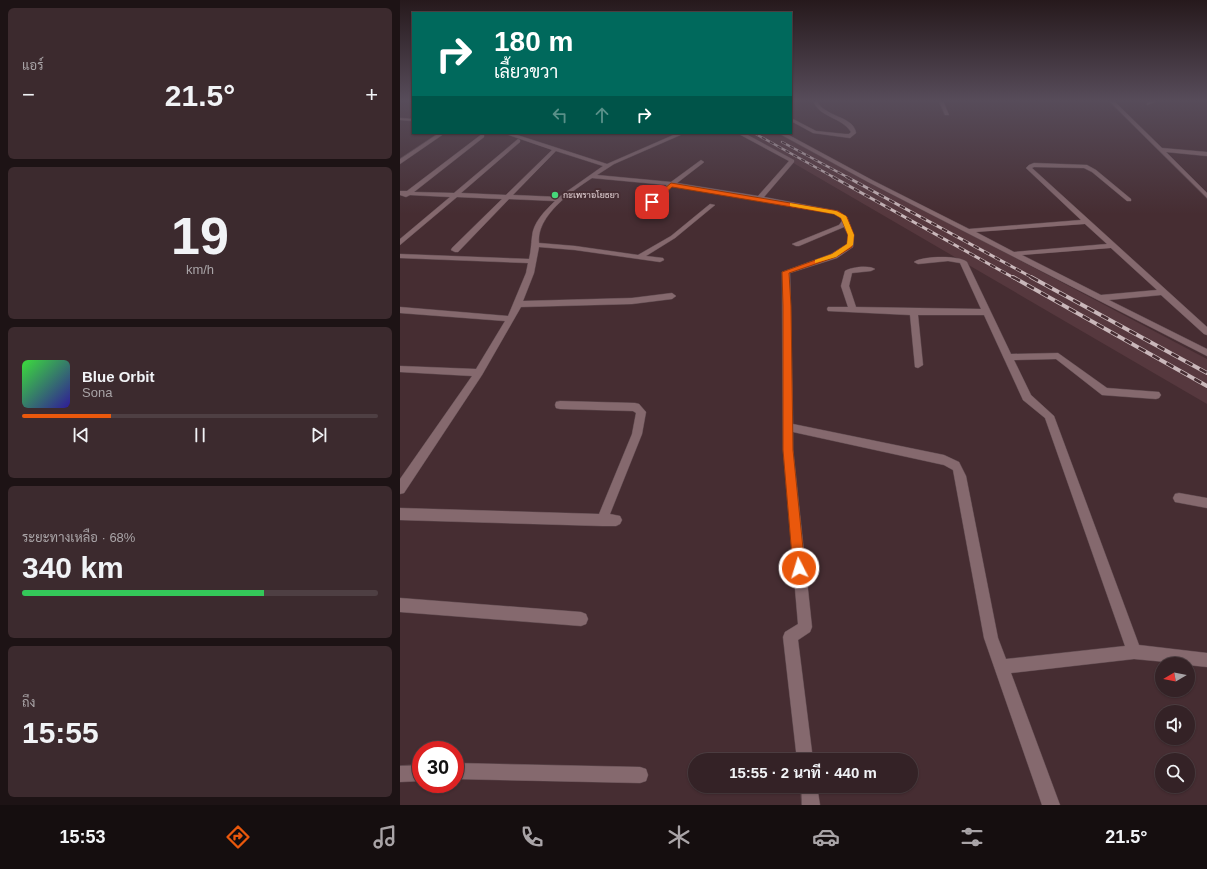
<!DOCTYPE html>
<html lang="th">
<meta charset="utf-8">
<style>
:root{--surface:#342226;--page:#3c2a2e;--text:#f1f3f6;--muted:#a9a4a7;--line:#4e3f43;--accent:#ea580c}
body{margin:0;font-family:Arial,Sarabun,sans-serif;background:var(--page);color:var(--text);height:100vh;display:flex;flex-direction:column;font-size:15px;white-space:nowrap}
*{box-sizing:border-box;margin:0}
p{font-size:13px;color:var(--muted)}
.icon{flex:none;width:22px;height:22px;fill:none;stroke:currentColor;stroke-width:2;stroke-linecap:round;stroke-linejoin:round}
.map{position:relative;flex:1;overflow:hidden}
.sheet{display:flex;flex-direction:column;gap:8px;padding:8px;background:#1d1315;width:400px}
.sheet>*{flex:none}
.hud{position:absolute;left:12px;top:12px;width:380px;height:122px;border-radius:0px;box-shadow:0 1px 3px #0004,0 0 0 1px var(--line);background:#00695c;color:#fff;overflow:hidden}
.needle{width:26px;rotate:260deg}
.fabs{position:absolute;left:755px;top:657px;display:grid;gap:8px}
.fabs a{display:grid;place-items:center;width:40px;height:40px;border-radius:50%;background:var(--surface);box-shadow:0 1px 3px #0004,0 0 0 1px var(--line);font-size:20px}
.speed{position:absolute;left:12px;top:741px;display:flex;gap:8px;font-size:20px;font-weight:700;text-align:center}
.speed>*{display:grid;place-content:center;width:52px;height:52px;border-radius:50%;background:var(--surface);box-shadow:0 1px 3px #0004,0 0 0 1px var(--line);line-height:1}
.speed .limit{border:6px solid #d22;background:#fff;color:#111}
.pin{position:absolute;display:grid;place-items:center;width:34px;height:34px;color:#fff;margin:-17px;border-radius:8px;box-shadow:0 2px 6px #0006}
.me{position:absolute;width:44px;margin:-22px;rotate:355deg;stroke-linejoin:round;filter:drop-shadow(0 0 3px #0008)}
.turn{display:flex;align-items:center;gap:14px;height:84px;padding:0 16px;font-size:18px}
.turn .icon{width:52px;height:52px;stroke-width:2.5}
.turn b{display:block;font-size:28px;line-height:34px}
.lanes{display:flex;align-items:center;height:38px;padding:0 16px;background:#0003;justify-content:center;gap:20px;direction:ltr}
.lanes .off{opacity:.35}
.big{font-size:30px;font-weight:700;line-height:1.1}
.sheet .card{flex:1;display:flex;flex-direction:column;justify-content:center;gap:6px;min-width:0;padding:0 14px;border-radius:6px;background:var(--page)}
.sheet .dial{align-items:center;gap:0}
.dial b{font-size:52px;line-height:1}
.song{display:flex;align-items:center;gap:12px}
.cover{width:48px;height:48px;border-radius:6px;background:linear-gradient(135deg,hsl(120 70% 55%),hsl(250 70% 35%))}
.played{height:4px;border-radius:2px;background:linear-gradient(90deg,var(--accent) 25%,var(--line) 25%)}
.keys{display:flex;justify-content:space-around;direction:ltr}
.heat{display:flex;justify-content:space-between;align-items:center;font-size:22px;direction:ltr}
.charge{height:6px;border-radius:3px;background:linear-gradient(90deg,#34c759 68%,var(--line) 0)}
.trip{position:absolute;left:288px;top:753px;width:230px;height:40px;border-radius:20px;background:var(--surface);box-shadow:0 1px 3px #0004,0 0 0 1px var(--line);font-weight:700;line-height:40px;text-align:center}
.tabs{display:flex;height:64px;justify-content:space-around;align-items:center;background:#150e0f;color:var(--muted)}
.tabs .icon{width:28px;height:28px}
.tabs .on{color:var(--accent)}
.tabs b{font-size:18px;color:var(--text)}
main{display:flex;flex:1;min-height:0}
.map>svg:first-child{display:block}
</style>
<main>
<section class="sheet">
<div class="card"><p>แอร์</p>
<div class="heat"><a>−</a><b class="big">21.5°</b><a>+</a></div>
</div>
<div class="card dial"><b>19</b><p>km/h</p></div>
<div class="card">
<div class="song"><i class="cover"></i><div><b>Blue Orbit</b><p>Sona</p></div></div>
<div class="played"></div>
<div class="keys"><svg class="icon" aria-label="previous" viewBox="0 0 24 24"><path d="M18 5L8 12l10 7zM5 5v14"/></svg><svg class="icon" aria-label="pause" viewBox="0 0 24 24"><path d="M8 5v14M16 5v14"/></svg><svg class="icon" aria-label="next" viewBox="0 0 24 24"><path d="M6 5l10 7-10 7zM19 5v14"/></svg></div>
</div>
<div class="card"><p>ระยะทางเหลือ · 68%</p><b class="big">340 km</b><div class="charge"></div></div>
<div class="card"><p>ถึง</p><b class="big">15:55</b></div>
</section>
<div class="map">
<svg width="807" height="805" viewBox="0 0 807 805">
<rect width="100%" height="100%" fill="#462d32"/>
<!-- built -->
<path fill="#56383e" d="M342,133H379L807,359V404Z"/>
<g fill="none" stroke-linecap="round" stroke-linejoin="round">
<!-- minor casing -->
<g stroke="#5f4a4f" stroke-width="1">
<g id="minor">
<path d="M413,101H417C424,117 454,116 456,133L450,138L413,133L391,121V118L416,131L445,134H449L451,132C442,117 420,118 413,101Z"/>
<path d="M539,101H543L549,115H545Z"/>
<path d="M709,101H714L762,148L807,152V156L766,152L807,193V198Z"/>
<path d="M751,101H757L747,105V103Z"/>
<path d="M0,118L13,119V121L0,120Z"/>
<path d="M39,133H45L0,164V159Z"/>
<path d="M103,133H111L207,164L278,133H285L214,164L197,175L271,182L301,160L304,162L303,163L277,183L358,196L389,161L337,133H344L394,160V162L364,197L438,211L447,217L454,235L453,247L437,258L390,273L393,424L544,455L559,462L566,476L598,638L606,659L725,646L645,418L623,400L584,315H518L523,365L518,368L515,367L510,315L428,311L427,309L428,307H448L441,286L445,271C451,267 469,265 475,269L471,271L452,273L449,286L456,307L581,309L560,263L548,261L518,264L514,262C522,256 559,255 567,262L611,354L658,353L707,388L759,392L761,395L759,398L756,399L702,395L656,359L614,360L631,395L654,416L739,645L807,653V667L788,665V664L734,659L611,673L660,805H642L584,638L553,470L544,465L393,432V449L412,627L410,632L398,640L413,760H397L383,637L385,632L398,624L383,449L382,272L431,254L447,244L448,235L444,227L399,246H396L392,244L439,225L442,221L441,218L434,214L273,186L242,213L240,212V210L267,185L192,178C172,191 136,216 139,243L175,246L238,255L271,236L310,204L315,205L275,238L246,256L263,258L264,260L260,262L175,250L139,247L134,273L123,301L232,298L272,293L276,296L272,299L232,304L121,307L82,375L4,493L0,494V479L72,376L0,372V366L76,369L105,321L0,313V307L108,316L126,273L128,263L0,258V254L129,259C131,251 131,245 132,237C133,222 145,211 155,201L109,199L58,252H55L51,250L52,248L102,199L57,197L0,245V239L50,197L10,195L6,197L0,195V191H7L82,134L84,135V137L14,192L54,193L118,139L120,140V142L61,193L106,195L152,150ZM156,151L203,166L159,197L113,195Z"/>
<path d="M378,133H385L472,180L569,229L681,220L626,168L629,165L634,163L687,165L696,170L731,199V201H727L692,172L684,168L634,167L632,168L807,327V335L804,334L761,295L709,300L807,349V356L468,182ZM685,224L707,244L614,252L576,232ZM711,248L757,290L701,295L622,255Z"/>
<path d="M160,401L235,403L239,404L246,412L242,434L210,514L220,516L222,520L220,524L216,526H202L0,520V508L199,514L232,434L236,413L233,411L160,409L156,408L155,405L156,402Z"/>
<path d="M779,493L807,498V508L775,502L773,498L775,494Z"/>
<path d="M0,598L181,612L186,614L188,619L186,624L181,626L0,612Z"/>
<path d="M55,763L240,767L246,769L248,775L246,781L240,783L55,779Z"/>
<path d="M21,765V781L0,782V766Z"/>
<path d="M401,786H417L420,805H402Z"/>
</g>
</g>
<!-- minor -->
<use href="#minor" fill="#85696e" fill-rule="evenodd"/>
<!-- rail-far2 casing -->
<g stroke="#c9b7ba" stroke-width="2.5">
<g id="rail-far2">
<path d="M354,133L435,178"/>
<path d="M382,142L449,178"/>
</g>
</g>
<!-- rail-far1 casing -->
<g stroke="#c9b7ba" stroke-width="3">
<g id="rail-far1">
<path d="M433,177L614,278"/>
<path d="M447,177L633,278"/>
</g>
</g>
<!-- rail casing -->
<g stroke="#c9b7ba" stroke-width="4">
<g id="rail">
<path d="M613,277L807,386"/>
<path d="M631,277L807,373"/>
</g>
</g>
<!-- rail-far2 -->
<use href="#rail-far2" stroke="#462d32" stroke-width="1.5" stroke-dasharray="4.5" stroke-linecap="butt"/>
<!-- rail-far1 -->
<use href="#rail-far1" stroke="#462d32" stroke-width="2" stroke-dasharray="6" stroke-linecap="butt"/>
<!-- rail -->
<use href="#rail" stroke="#462d32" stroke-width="2.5" stroke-dasharray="8" stroke-linecap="butt"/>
</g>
<!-- sky -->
<linearGradient id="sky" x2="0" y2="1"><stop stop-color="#26191c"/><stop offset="0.47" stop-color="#574c5a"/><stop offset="1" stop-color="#574c5a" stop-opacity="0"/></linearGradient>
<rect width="807" height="214" fill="url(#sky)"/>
<!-- route -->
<path fill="#ea580c" stroke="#983908" d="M271,183L438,211L447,217L454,235L452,247L436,257L389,273L391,306L393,450L405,568L403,572L399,574L395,572L393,568L383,450V306L382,272L432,254L447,244L448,235L441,218L434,214L272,187L254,203H250V201Z"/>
<!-- slow -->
<path fill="#f59e0b" d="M390,203L436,211L446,216L454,235L453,245L436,257L415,263V260L432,254L447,244L448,235L441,218L434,214L390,206Z"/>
<!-- markers -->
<circle fill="#46d779" stroke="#462d32" stroke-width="1.5" cx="155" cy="195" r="4"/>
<g text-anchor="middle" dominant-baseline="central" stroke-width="4" stroke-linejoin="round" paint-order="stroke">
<!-- far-poi labels -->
<g font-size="9" fill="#e5d4d7" stroke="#462d32" text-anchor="start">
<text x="163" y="195">กะเพราอโยธยา</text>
</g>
</g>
</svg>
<div class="fabs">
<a><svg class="needle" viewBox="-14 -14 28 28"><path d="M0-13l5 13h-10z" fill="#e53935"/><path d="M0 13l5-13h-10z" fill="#a9a4a7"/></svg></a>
<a><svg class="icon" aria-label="sound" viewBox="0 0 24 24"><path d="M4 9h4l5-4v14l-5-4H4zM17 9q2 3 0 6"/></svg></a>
<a><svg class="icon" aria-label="search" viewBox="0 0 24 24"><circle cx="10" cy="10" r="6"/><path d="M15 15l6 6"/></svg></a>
</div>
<div class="speed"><div class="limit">30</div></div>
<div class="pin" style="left:252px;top:202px;background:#d93025"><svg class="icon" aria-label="arrive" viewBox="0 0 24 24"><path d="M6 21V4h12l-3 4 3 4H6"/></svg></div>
<svg class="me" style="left:399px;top:568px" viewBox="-20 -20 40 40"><circle r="17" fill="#ea580c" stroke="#fff" stroke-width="3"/><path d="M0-11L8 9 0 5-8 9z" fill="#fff"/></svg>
<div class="trip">15:55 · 2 นาที · 440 m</div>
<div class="hud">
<div class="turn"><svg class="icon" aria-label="right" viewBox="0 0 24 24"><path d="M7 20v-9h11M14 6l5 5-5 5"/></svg><div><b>180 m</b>เลี้ยวขวา</div></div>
<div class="lanes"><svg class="icon off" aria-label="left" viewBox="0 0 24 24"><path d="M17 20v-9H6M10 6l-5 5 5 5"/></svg><svg class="icon off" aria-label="ahead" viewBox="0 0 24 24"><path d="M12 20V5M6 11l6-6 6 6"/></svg><svg class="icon" aria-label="right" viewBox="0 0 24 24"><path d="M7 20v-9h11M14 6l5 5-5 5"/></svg></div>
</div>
</div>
</main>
<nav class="tabs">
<b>15:53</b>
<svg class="icon on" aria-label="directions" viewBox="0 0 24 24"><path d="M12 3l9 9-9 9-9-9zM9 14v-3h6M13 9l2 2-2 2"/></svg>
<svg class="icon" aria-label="music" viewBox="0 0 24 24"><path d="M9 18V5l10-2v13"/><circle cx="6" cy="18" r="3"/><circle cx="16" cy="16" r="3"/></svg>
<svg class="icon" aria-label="phone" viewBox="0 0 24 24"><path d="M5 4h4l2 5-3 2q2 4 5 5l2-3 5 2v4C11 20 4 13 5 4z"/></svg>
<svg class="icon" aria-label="climate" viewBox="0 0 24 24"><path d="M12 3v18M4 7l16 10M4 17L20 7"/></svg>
<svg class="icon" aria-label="car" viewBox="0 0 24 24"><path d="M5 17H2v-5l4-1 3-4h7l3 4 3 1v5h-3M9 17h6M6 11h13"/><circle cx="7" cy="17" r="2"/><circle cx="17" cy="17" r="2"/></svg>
<svg class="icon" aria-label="filters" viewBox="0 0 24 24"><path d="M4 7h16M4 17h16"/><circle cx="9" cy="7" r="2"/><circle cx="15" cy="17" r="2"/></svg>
<b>21.5°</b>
</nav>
